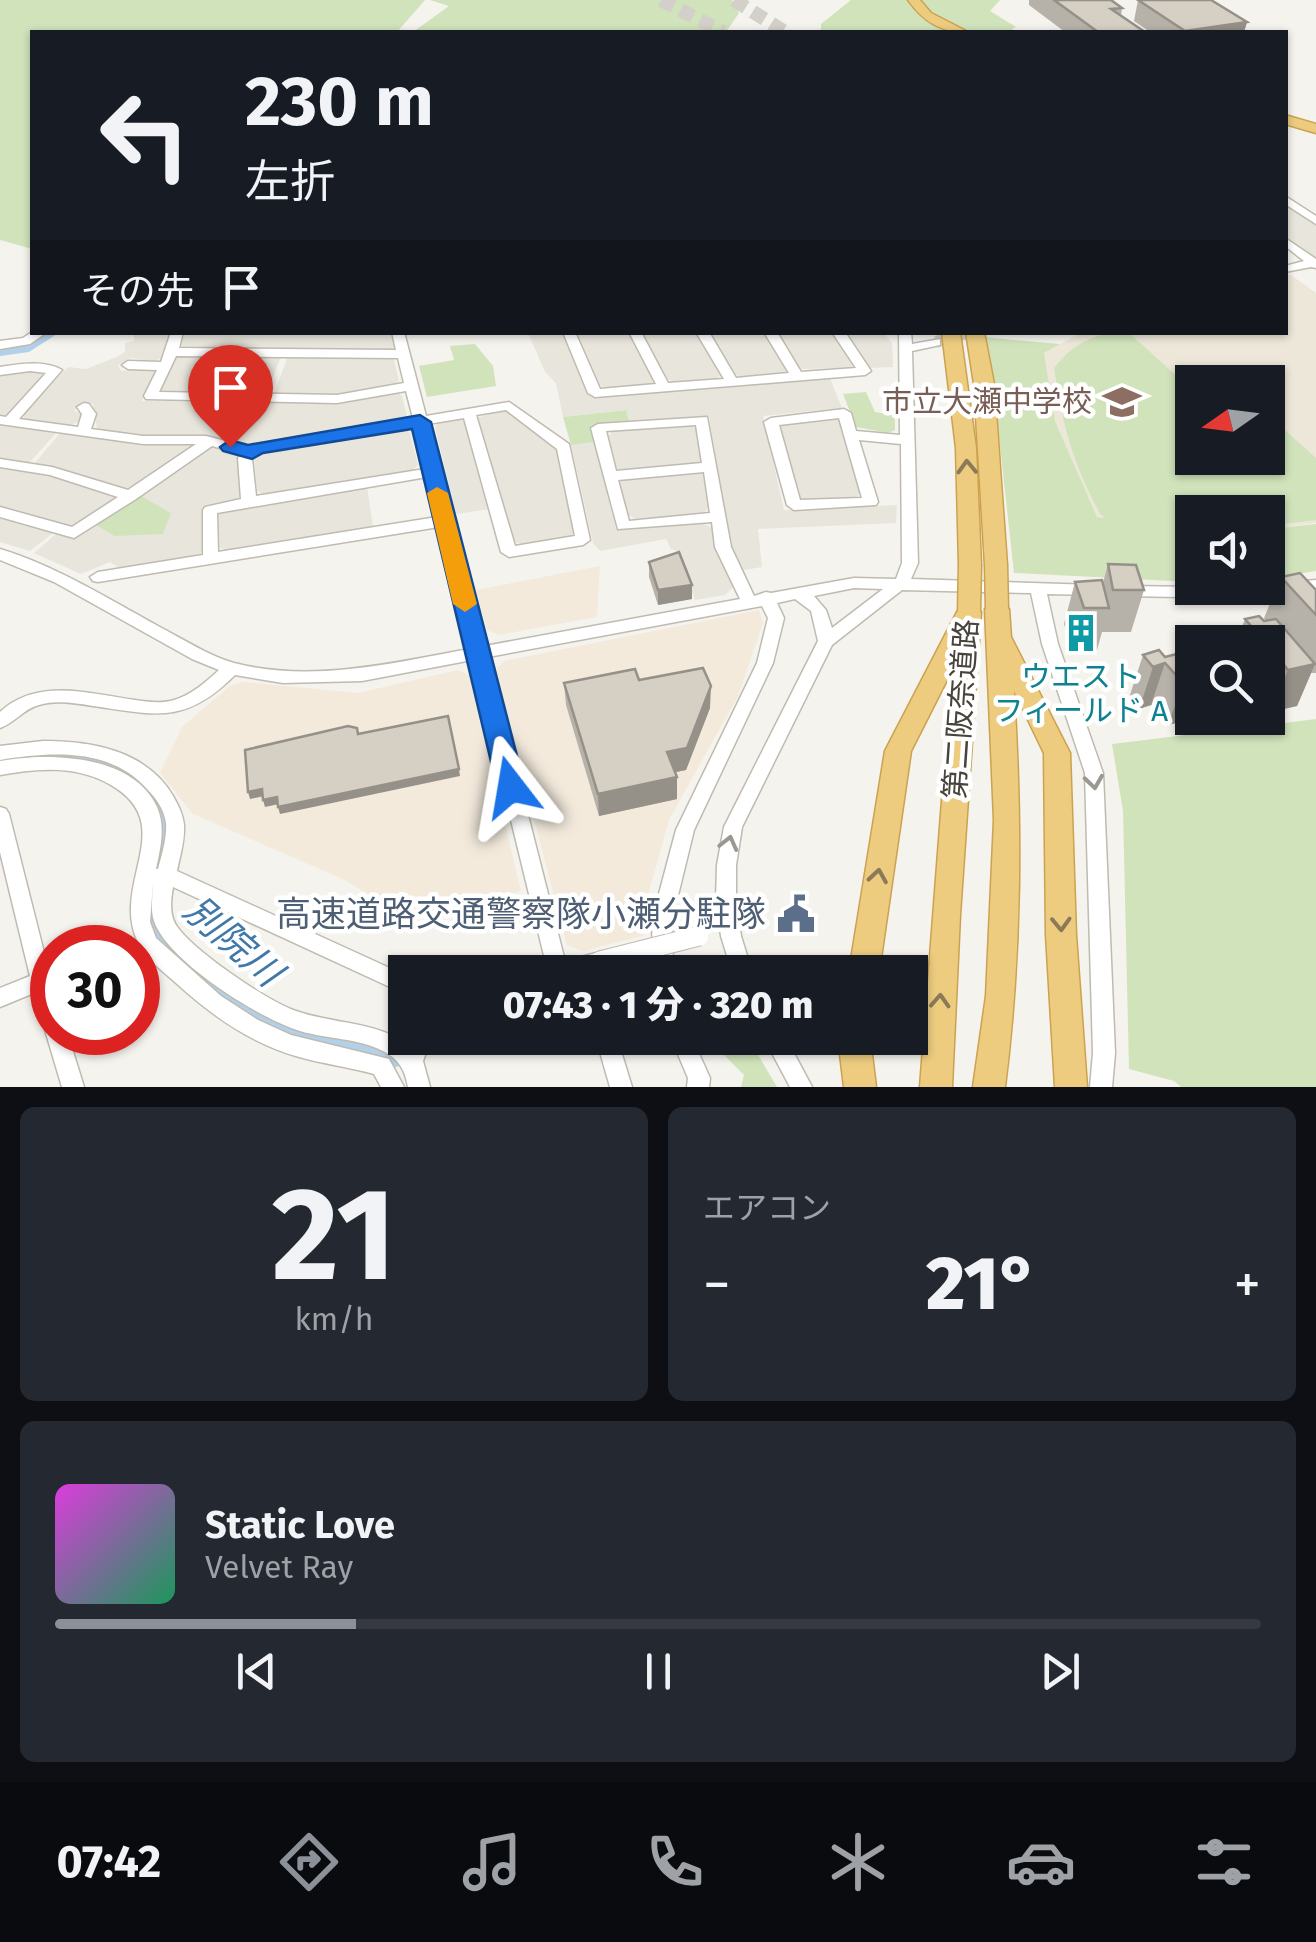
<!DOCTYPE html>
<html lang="ja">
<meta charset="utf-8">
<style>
:root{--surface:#171b24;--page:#242831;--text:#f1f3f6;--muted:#9ea1a6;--line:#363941;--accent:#8c9099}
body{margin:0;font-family:"Fira Sans","Noto Sans JP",sans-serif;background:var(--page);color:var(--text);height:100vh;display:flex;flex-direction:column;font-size:38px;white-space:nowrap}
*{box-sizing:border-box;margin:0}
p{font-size:32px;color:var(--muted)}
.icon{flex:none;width:55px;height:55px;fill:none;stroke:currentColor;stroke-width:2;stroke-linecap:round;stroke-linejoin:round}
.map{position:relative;height:1087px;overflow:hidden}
.side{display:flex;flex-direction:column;gap:20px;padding:20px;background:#0d0f14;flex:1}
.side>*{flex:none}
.guide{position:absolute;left:30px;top:30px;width:1258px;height:305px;border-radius:0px;box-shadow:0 2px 8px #0004;background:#171b24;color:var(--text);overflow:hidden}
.needle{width:65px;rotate:256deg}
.controls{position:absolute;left:1175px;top:365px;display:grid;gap:20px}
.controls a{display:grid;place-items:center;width:110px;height:110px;border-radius:0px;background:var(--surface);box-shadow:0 2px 8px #0004;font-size:50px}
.speed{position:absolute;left:30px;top:925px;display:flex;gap:20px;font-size:50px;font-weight:700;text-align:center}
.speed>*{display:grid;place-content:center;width:130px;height:130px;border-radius:50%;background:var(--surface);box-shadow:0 2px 8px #0004;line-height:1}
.speed .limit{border:15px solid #d22;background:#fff;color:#111}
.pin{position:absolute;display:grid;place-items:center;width:85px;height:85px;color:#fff;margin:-102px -42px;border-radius:50% 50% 50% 0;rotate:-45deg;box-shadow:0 0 10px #0007}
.pin .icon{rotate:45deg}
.me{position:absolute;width:110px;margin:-55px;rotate:346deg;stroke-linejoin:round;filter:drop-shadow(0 0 8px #0008)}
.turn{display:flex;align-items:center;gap:35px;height:210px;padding:0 50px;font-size:45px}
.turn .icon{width:130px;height:130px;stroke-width:2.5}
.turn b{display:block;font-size:70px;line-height:85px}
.then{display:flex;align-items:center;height:95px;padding:0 50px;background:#0003;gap:20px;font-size:38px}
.big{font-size:75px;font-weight:800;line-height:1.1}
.side .widget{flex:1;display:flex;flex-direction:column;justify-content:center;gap:15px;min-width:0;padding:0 35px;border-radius:15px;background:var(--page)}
.side .dial{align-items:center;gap:0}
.dial b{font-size:130px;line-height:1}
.song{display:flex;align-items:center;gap:30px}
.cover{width:120px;height:120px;border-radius:15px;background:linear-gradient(135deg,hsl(300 70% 55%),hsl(150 70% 35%))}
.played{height:10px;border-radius:5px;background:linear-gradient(90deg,var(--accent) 25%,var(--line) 25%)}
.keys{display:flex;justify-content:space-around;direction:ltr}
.heat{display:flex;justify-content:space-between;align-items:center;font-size:55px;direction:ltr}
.side .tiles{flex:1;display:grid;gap:20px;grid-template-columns:1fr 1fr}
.widget:last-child{grid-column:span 2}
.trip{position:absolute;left:388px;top:955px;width:540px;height:100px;border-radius:0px;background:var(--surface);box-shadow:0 2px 8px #0004;font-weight:800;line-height:100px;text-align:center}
.menu{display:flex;height:160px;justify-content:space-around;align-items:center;background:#090b0e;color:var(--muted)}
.menu .icon{width:70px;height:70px}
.menu .current{color:var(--accent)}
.menu b{font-size:45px;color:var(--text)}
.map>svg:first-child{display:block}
</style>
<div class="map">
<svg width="1316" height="1087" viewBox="0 0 1316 1087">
<rect width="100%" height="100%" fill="#f5f3ed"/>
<!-- residential -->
<g fill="#e8e5dc">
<path d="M1285,203L1316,225V260L1285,237Z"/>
<path d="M171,332L162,358L154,361L130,358L118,365L121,371L151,368L156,372L142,401L333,402L396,392L402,396L407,417L401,422L254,445L207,435L145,436L97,429L93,404L81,403L74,411L81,413V421L71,425L25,419L23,414L68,367L86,369L119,356L125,352V343L134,341V333Z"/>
<path d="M393,332L397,346L391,350L324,348L278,351L185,349L180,345L182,337L190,333Z"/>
<path d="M528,333H562L592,396L829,376L842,408L763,416L784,510L897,505L896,523L758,529L762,567L744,570L730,546L709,416L629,422L625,410L563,417L556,383L545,372Z"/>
<path d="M575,333H630L654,379L649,385L607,388L599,385Z"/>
<path d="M642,333H696L721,375L716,379L674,382L668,379Z"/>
<path d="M709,333H764L787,369L783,374L742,377L733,374Z"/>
<path d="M776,333H832L854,364L849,368L800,369Z"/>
<path d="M844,333H884L892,343L893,367L870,368Z"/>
<path d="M181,355L275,358L281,357L266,394L163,393L159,390L173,359Z"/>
<path d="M288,356H389L394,360L399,381L393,386L333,395L274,394Z"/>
<path d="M29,370L44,371L47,376L11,413L0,417V373Z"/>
<path d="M501,410L511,412L558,451L577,530L570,537L523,545L514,541L477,418Z"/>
<path d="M833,417L841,421L862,493L854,498L804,501L795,497L778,426L784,420Z"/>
<path d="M458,418L465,421L491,509L456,514L435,427L439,422Z"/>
<path d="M0,424L57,432L29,463L0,458Z"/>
<path d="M688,425L697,429L704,460L697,466L622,472L615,468L606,438L613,431Z"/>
<path d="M404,429L410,433L418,465L412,471L266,495L257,491L254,458L264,451Z"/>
<path d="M61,432L138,444L189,442L192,449L138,486L126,488L34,464Z"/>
<path d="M595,442L616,530L702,523L713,528L735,585L725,595L695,600L677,551L671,549L666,539L600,551L593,543L571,445Z"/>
<path d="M217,446L242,456L244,494L237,499L204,505L205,550L197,556L121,569L110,562L81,574L34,553L56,534L74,539L96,525L114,536L171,513L141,496L207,449Z"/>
<path d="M0,468L50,475L115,495V502L80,525L67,527L0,506Z"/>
<path d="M697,470L705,475L710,507L702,514L637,520L627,514L618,483L625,477Z"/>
<path d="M367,487L373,527L228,551L220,548L218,515L225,509Z"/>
<path d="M0,517L6,518L53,533L30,551L0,542Z"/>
</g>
<!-- commercial -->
<g fill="#f3eadc">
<path d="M600,566L597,617L499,635L487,630L476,590Z"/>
<path d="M759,610L763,623L738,696L669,820L648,895L643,936L583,951L567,945L495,671L504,661Z"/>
<path d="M458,670L469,675L521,891L404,917L345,880L193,814L160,773L182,727L230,686L243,682L358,693Z"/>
</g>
<!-- education -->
<path fill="#ece7d9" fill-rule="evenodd" d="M1291,275L1316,293V523L1268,529V512H1192V530L1097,517L1055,421L1044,353L1080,333L1285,332V276ZM1192,382H1268V458H1192Z"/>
<!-- green -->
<g fill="#d0e3bb">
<path d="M0,0H425L397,32H32V249L0,240Z"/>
<path d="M430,0H732L739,13L726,32H413L449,6Z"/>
<path d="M851,0H1000L990,11L1016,27L1012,29L1016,32H821V24Z"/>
<path d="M1128,332L1182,381L1219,373L1230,382H1192V458H1268V415L1316,458V520L1268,526V512H1192V582L1014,573L992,373L983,337L1060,344L1044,353L1055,421L1097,517L1105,518L1100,514C1071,457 1064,431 1054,368C1075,342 1094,333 1128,332Z"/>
<path d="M475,344L493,366L496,386L427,397L419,366L454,360L450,346Z"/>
<path d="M866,392L875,412L895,415V430L888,433L856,427L843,394Z"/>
<path d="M626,410L629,422L592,426L595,442L571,445L563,417Z"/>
<path d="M141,496L171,513L163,534L114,536L96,525Z"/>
<path d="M1316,524V571L1268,579V529Z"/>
<path d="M1316,719V1087H1181L1174,1081L1129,1069L1123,811L1112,744Z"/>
<path d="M707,1038H748L777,1087H741L744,1075Z"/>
</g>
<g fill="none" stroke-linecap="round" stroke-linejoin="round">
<!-- river -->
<g fill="#b2d0e9" fill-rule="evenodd">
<path d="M32,332H60L29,352L0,356V342L16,341Z"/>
<path d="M45,742C96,740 178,762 182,824C184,853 168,881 167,910C174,942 259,1002 291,1013C327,1027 368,1024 405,1038L410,1051L405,1064L391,1069C362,1058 331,1058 301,1051C250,1040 174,987 145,944C117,903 149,869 148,826C147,759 43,766 0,773V747Z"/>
</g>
<!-- minor-tunnel -->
<path stroke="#d3d0c9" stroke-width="12" stroke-dasharray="12 6" stroke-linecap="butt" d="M936,342L970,332"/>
<!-- highway-tunnel -->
<g stroke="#d3d0c9" stroke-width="14" stroke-dasharray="14 8" stroke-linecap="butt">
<path d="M661,0L723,32"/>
<path d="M734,0L785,32"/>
</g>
<!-- minor casing -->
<g stroke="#bfbbb0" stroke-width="3">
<g id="minor">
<path d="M1285,196L1316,216V224L1285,204Z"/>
<path d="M1285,238L1316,259V268L1311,267L1285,272V266L1304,261L1285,246Z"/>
<path d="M32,332H47L30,344L0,349V341L23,338Z"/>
<path d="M171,332H183L179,348L396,350L392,332H404L426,416L509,402L569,444L590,540L583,545L509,557L501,552L464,418L428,424L485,646L740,599L715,547L712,522L618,529L591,428L598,424L707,417L731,547L754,596L766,592L771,593L854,578L896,579L902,563L901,444L859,440L878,502L876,505L794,510L787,505L764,422L771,418L844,409L851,413L856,431L900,435L899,332H911L912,344L940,339V345L912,351L918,563L911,579L1094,585L1102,590L1094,595L1047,594L1058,644L1103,773L1115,1053L1112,1087H1090L1093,1053L1085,773L1042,644L1031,593L902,590L832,645L742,827L736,865V900L741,936L752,972H732L721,936L716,900L717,865L724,827L818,641L811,611L795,599L777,603L784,618L773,663L694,830L672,920L673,972H653L652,920L676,830L757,663L768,618L762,606L488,657L565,961L600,952L607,955L610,961L607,967L590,972H548L472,660L362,681L283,683L235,675C185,725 156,715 93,706C75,703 56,700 39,705C23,709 15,723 0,728V712C38,677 90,694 135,700C147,702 162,704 174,700C191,695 206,682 219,670L192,659L54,582L0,560V549C56,566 107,598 158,626C183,639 207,655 234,663C311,683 393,663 469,649L439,527L98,582L93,581L90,577L98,572L203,555V510L205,507L241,499L238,458L242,454L212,446L136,499L74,538L0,517V507L72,527L118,497L50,475L0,467V459L52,467L128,490L196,444H143L0,424V416L6,417L46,373L30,371L0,375V367C21,364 44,360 62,370L19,419L78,427L82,414L77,407L84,403L89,404L96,414L91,429L143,436H206L250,447L257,444L413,418L406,391L337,403L146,399L144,396L157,370L128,369L122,365L128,361L161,362ZM176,356L398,358L404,383L337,395L159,392ZM506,410L557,449L575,536L515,546L476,415ZM839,418L862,498L800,500L779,425ZM696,425L702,463L616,471L606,431ZM415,426L425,469L256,496L252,459L261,451ZM704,472L710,513L629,521L618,480ZM427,477L437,517L218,552L217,513ZM854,588L883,589L832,628L826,610L814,596Z"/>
<path d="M563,332H575L600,389L656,384L629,332H641L668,383L724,379L696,332H709L736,378L789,373L764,332H777L801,372L856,368L832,332H845L871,371L865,375L595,397L588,393Z"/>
<path d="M1316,580V590L1229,598L1127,596L1119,591L1127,586L1268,588V584Z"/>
<path d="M43,741C91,741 146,750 173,796C178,805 183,814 184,825C185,840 180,856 177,871L405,975V994L173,887C171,899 169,914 176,925C192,950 267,1001 296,1011C333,1024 374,1021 408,1044L411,1038H431L423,1061L430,1087H408C405,1070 399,1059 383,1051C358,1038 326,1039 300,1031C260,1019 167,961 154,921C150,909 153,894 153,884L150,922L156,938L221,996L258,1020L291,1035L389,1059L404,1087H381L374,1074C349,1067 324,1064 299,1057C252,1044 212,1016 176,983C164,972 146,959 139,944C108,885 181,826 111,785C77,765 38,768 0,775V761C48,752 133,754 157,807C166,827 160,850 156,869H158C162,854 167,838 166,823C164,809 156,798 147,789C110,747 50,752 0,760V746Z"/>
<path d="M0,807L6,809L9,814L52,984V1032H67L84,1087H62L34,993L0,1007V988L30,976L0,852Z"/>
<path d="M596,1038H617L632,1087H610Z"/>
<path d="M671,1038H692L710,1078L709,1087H687L688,1078Z"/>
<path d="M764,1038H786L812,1087H790Z"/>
</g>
</g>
<!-- highway casing -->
<g stroke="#cca250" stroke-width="3">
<g id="highway">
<path d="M908,0H920L931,13L968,32C941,33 923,21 908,0Z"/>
<path d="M1285,115L1316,124V133L1285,124Z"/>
<path d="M942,332H960L976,448L981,565L970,573L959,565L956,448Z"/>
<path d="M966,332H984L994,384L1007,565L996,573L985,565L974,384Z"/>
<path d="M997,601L1009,609L1011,637L1070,753L1076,935L1087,1087H1055L1046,935L1044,753L1014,691C1022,825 1022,953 1005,1087H973L986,996L994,820L985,609Z"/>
<path d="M969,604L981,612L960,915L952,1087H920L952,670L911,751L879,972H849L885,751L957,612Z"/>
<path d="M838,1038H870L876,1087H844Z"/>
</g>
</g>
<!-- minor -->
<use href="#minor" fill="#fff" fill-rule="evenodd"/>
<!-- highway -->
<use href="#highway" fill="#edcc80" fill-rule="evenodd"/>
<!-- minor-bridge casing -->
<g stroke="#bfbbb0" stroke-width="21" stroke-linecap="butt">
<path id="minor-bridge" d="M600,961L699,936"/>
</g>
<!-- highway-bridge casing -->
<g stroke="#cca250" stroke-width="25" stroke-linecap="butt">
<g id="highway-bridge">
<path d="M996,565L997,609"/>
<path d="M969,612L970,565"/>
</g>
</g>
<!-- minor-bridge -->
<use href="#minor-bridge" stroke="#fff" stroke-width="19"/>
<!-- highway-bridge -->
<use href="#highway-bridge" stroke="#edcc80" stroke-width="22"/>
</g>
<!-- wall -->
<g fill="#b7b2a9">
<path d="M1029,0H1111L1122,8L1121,16L1145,32H1065L1029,5Z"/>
<path d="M1138,0L1247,22L1244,32H1150L1134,21Z"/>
<path d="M649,562L692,599L658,605L649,577Z"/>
<path d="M1108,564L1144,590L1131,632H1102L1097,650H1073L1064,624L1075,582L1103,583Z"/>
<path d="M1281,577L1316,590V673H1311L1297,706L1270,712L1268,708V642H1236L1245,619L1266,621L1264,618Z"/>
<path d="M1192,650V718H1196L1168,725L1151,705L1139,709L1129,698L1143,655L1165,657Z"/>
<path d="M639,680L710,708L686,770L675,772L677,777V799L599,816L566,705L564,683Z"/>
</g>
<!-- shaded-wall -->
<g fill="#959189">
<path d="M1247,22L1244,32H1184L1185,31Z"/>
<path d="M692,585V599L658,605V590Z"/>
<path d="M1165,663L1151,705L1139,709L1153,667Z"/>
<path d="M1315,664L1297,706L1270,712L1288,670Z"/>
<path d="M1192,680V718H1196L1168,725L1183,683Z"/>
<path d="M711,686L710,708L686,770L667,774V752Z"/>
<path d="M459,769L460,776L280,814L278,807Z"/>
<path d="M677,777V799L599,816L598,794Z"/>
<path d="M262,789L264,796L250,799L248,792Z"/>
<path d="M277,797L279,804L265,807L263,800Z"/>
</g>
<!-- building -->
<g fill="#d5cfc4" stroke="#959189" stroke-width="2.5">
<path d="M1054,0H1111L1122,8L1111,9L1145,32H1098Z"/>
<path d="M1138,0H1211L1247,22L1185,31Z"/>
<path d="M679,552L692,585L658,590L649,562Z"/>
<path d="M1108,564L1136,565L1144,590H1113Z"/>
<path d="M1300,573L1316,590V615L1281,577Z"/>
<path d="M1102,580L1109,608H1084L1075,582Z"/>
<path d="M1259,616L1264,621L1276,619L1315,664L1288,670L1268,645V642H1265L1245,619Z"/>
<path d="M1159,650L1165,657L1192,650V680L1183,683L1165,663L1153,667L1143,655Z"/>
<path d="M703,668L711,686L687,748L667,752L677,777L598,794L564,683L635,669L639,680Z"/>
<path d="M448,716L459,769L278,807L277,797L263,800L262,789L248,792L245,750L348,726L357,728L358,734Z"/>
</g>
<!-- one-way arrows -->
<defs><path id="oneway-chevron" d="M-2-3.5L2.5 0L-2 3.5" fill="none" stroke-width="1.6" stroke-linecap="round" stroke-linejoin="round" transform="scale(2.5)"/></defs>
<g stroke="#8b7a57">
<use href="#oneway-chevron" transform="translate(967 467) rotate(-92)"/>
<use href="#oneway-chevron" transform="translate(878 876) rotate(-81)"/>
<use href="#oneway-chevron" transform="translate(1061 924) rotate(88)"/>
<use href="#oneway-chevron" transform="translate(940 1001) rotate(-87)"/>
</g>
<g stroke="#9b9893">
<use href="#oneway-chevron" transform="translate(1094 782) rotate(82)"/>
<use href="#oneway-chevron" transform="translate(729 843) rotate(-76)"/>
</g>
<!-- route -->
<path fill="#1a73e8" stroke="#114b97" stroke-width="2.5" d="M420,415L431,422L525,787L521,794L511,797L501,794L497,787L412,429L263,453L252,459L223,451L220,447L230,440L248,445Z"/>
<!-- slow -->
<path fill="#f59e0b" d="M437,487L448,493L477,604L465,612L453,604L427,493Z"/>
<!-- icons -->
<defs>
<g id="school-bare" transform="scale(3)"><path d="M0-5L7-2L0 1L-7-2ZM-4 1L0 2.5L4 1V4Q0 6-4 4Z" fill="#8d6e63" stroke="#fff" stroke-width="2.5" paint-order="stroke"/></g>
<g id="building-bare" transform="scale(3)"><path d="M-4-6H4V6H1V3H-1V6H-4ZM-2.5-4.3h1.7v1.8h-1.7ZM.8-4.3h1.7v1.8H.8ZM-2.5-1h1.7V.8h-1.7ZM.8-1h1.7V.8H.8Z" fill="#0f9aa8" stroke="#fff" stroke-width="2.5" paint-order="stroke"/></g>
<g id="civic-bare" transform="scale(3)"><path d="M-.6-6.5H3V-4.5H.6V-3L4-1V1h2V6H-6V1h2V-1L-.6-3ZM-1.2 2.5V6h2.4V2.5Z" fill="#5c6f8a" stroke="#fff" stroke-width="2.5" paint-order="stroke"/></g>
</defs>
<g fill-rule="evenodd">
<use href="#school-bare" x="1122" y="402"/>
<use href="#building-bare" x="1081" y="633"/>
<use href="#civic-bare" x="796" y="914"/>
</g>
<g text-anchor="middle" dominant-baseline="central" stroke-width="9" stroke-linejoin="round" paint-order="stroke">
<!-- education labels -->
<g font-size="30" fill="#785e54" stroke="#fff" text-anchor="end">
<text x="1092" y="402">市立大瀬中学校</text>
</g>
<!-- culture labels -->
<g font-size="30" fill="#0d838f" stroke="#fff">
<text x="1081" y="677">ウエスト<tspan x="1081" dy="34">フィールド A</tspan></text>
</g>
<!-- street labels -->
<g font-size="30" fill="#49443b" stroke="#fff">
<text transform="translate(961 709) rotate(-86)">第二阪奈道路</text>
</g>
<!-- near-service labels -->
<g font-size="35" fill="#4e5e75" stroke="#fff" text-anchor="end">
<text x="766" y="914">高速道路交通警察隊小瀬分駐隊</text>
</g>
<!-- near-water labels -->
<g font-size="38" font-style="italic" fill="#4079a9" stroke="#fff">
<text transform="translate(233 941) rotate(41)">別院川</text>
</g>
</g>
</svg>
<div class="controls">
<a><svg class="needle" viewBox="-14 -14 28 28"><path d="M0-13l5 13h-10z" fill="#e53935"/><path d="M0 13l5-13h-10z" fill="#9ea1a6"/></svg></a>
<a><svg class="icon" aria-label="sound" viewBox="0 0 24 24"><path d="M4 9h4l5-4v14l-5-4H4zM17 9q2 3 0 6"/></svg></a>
<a><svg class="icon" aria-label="search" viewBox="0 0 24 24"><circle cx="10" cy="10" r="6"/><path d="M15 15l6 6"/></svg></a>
</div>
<div class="speed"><div class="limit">30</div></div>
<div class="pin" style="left:230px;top:447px;background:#d93025"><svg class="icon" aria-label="arrive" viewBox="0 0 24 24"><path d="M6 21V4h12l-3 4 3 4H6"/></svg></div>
<svg class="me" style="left:511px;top:787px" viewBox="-20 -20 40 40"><path d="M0-17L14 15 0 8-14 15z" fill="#1a73e8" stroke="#fff" stroke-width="4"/></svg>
<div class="trip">07:43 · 1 分 · 320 m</div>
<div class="guide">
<div class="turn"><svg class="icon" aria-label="left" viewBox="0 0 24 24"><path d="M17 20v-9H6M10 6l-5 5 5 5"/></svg><div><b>230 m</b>左折</div></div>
<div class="then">その先<svg class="icon" aria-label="arrive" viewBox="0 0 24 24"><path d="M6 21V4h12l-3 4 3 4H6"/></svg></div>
</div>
</div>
<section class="side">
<div class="tiles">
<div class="widget dial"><b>21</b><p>km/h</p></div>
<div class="widget"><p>エアコン</p>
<div class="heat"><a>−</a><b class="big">21°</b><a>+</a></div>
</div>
<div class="widget">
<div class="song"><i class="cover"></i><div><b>Static Love</b><p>Velvet Ray</p></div></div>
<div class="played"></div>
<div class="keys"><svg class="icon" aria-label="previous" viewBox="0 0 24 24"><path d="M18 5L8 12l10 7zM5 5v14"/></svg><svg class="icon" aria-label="pause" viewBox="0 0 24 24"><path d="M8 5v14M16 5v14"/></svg><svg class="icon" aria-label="next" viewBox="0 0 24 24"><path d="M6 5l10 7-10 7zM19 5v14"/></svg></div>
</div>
</div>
</section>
<nav class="menu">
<b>07:42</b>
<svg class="icon current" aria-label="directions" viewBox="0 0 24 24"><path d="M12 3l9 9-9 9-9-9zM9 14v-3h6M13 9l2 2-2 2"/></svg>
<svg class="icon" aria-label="music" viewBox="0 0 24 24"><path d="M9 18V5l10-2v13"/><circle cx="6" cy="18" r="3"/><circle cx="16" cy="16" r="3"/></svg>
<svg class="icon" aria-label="phone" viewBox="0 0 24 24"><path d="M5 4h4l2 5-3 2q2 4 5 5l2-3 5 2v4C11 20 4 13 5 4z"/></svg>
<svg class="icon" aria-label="climate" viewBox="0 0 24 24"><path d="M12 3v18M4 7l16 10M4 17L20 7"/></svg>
<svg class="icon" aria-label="car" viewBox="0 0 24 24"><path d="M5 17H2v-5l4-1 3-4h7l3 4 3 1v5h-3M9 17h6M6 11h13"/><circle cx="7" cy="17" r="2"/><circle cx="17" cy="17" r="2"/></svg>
<svg class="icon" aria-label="filters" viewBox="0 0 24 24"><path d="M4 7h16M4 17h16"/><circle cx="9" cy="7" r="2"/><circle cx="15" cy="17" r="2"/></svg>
</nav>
